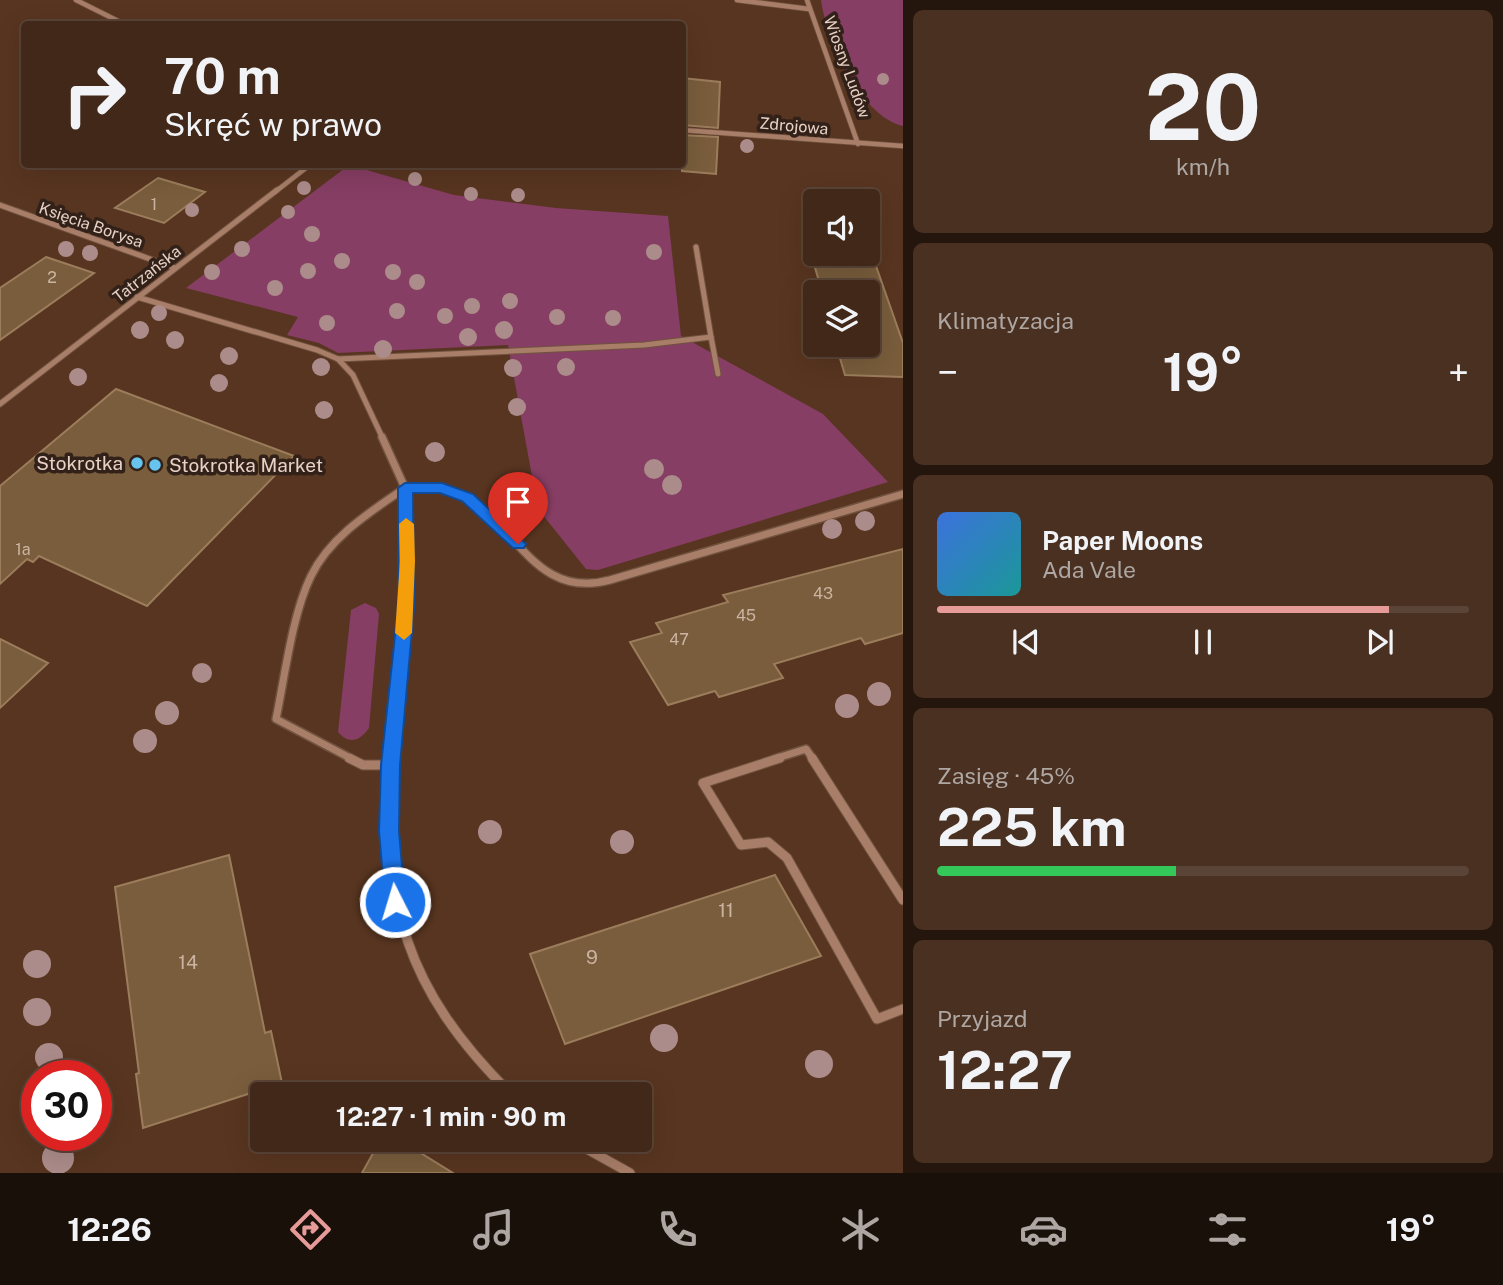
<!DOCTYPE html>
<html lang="pl">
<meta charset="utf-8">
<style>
:root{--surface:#422818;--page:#493021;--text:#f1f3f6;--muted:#aea6a2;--line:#5a4437;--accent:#e69b98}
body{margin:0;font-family:"Public Sans",sans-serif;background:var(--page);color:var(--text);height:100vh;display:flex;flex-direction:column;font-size:26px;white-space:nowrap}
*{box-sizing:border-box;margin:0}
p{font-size:23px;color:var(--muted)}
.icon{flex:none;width:38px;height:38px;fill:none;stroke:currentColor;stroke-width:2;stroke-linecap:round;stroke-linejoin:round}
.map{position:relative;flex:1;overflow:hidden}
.details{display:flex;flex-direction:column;gap:10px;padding:10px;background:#24160d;width:600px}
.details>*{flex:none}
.guide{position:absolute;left:21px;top:21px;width:665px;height:147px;border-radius:7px;box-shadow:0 7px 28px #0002,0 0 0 2px var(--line);background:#422818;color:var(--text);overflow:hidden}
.tools{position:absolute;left:803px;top:189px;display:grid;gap:14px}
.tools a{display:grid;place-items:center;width:77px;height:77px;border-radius:7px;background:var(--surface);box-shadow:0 7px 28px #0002,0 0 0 2px var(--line);font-size:35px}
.speed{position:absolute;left:21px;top:1060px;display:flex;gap:14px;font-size:35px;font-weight:700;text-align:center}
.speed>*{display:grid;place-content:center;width:91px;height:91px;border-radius:50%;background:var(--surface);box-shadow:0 7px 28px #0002,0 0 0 2px var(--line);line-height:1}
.speed .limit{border:10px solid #d22;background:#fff;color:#111}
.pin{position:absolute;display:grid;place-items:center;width:60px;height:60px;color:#fff;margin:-72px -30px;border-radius:50% 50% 50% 0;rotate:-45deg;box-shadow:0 0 7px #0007}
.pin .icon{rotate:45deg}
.me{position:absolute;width:77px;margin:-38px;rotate:355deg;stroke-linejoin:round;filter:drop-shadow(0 0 5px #0008)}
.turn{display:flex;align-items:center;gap:24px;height:147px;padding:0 28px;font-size:32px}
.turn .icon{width:91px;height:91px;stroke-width:2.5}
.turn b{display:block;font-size:49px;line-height:60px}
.big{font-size:52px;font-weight:700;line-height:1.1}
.details .widget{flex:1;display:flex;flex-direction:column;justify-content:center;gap:10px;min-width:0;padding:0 24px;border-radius:10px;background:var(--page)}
.details .dial{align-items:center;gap:0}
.dial b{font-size:91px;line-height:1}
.song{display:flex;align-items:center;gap:21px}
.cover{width:84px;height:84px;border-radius:10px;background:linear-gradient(135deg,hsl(220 70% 55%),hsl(180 70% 35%))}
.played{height:7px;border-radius:4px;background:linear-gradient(90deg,var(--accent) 85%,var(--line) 85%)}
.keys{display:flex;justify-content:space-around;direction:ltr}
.heat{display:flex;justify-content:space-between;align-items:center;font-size:38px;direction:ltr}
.charge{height:10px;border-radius:5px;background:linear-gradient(90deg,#34c759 45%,var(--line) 0)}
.trip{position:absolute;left:250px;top:1082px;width:402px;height:70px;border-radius:7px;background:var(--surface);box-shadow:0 7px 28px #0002,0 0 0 2px var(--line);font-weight:700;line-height:70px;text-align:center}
.tab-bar{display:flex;height:112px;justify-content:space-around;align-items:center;background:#1a100a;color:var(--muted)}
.tab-bar .icon{width:49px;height:49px}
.tab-bar .on{color:var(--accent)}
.tab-bar b{font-size:32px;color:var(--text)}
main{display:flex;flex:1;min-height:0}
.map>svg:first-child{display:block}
</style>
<main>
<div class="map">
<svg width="903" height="1173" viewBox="0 0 903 1173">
<rect width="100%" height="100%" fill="#583520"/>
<!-- green -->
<g fill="#873e64">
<path d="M821,0H903V126C861,117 826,39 821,0Z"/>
<path d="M349,165L454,195L556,208L668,216L681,336L823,414L888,482L598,570L586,569L538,509L508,345L338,353L319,343L287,335L298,317L186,288Z"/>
<path d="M365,603L376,608L379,614L369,728C360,741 349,745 338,732L351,610Z"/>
</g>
<!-- building -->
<g fill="#795d3c" stroke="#9b7d5b" stroke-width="2">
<path d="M682,78L720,82L718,128L682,125Z"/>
<path d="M682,135L718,137L716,174L682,171Z"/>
<path d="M158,178L205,192L164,223L115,208Z"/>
<path d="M46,257L94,273L0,340V288Z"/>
<path d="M814,264L876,266L903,343V377L845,375L836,345H868V292H822Z"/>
<path d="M116,389L294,456L147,606L39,556L33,562L27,559L0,584V486Z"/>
<path d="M903,549V633L865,644L861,638L774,664L783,678L719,697L715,691L668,705L630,642L662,633L656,623L728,602L723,595Z"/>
<path d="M0,639L48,663L0,708Z"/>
<path d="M229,855L265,1033L271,1031L282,1083L143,1128L136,1074L139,1073L115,887Z"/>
<path d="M775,875L821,956L565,1044L530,954Z"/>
<path d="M381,1139H398L453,1173H362Z"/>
</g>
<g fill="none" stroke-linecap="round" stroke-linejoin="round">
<!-- street-far3 casing -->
<g stroke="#70523f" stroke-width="6">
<g id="street-far3">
<path d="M76,0L124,24"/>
<path d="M737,0L809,9"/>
<path d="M807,0L858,144"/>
<path d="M682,130L903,146"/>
<path d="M275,192L311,164"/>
</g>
</g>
<!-- street-far2 casing -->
<g stroke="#70523f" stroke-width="7">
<g id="street-far2">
<path d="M0,205L175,268"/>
<path d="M137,297L317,350L338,359L353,375L383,439"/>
<path d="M711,337L718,374"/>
<path d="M338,359L644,345L711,337L696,247"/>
<path d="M0,404L277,190"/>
</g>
</g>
<!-- street-far1 casing -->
<g stroke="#70523f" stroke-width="10">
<g id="street-far1">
<path d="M352,759L276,719C285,676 292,615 311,576C330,537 370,512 405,488L382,437"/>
<path d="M393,759L404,607L405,488C423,488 442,486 459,494C516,520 533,601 610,580L903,494"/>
<path d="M774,759L806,749L813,759"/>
</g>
</g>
<!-- street casing -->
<g stroke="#70523f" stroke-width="11">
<g id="street">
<path d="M349,758L363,765H390"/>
<path d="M393,758C380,903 406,990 511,1094"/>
<path d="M780,758L703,783L741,845L768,842L787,858L877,1019L903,1009"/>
<path d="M812,758L903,900"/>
<path d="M569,1139L630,1173"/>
</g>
</g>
<!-- street-far3 -->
<use href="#street-far3" stroke="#a87e68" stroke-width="4.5"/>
<!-- street-far2 -->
<use href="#street-far2" stroke="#a87e68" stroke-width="5"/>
<!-- street-far1 -->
<use href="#street-far1" stroke="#a87e68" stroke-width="7"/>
<!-- street -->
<use href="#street" stroke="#a87e68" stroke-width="9"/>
</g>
<!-- trees -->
<g fill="#ac8c8a">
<circle cx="883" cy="79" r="6"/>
<circle cx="747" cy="146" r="7"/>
<circle cx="415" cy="179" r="7"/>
<circle cx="304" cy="188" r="7"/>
<circle cx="471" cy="194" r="7"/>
<circle cx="518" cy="195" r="7"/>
<circle cx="192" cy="210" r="7"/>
<circle cx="288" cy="212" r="7"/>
<circle cx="312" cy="234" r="8"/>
<circle cx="66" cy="249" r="8"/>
<circle cx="242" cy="249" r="8"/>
<circle cx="654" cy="252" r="8"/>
<circle cx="90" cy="253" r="8"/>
<circle cx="342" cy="261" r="8"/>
<circle cx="308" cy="271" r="8"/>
<circle cx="212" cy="272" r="8"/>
<circle cx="393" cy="272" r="8"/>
<circle cx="417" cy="282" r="8"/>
<circle cx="275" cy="288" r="8"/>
<circle cx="510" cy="301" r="8"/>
<circle cx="472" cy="306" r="8"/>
<circle cx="397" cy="311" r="8"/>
<circle cx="159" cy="313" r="8"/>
<circle cx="445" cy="316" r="8"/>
<circle cx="557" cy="317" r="8"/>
<circle cx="613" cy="318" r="8"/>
<circle cx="327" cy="323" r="8"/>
<circle cx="140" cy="330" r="9"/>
<circle cx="504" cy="330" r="9"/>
<circle cx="468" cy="337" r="9"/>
<circle cx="175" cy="340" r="9"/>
<circle cx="383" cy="349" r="9"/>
<circle cx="229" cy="356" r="9"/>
<circle cx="321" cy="367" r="9"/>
<circle cx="566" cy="367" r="9"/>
<circle cx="513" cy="368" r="9"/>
<circle cx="78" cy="377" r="9"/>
<circle cx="219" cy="383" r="9"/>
<circle cx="517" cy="407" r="9"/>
<circle cx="324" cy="410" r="9"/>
<circle cx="435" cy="452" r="10"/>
<circle cx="654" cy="469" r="10"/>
<circle cx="672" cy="485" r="10"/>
<circle cx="865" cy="521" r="10"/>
<circle cx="832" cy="529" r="10"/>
<circle cx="202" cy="673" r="10"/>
<circle cx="879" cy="694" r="12"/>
<circle cx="847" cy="706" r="12"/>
<circle cx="167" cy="713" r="12"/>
<circle cx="145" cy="741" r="12"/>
<circle cx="490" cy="832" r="12"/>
<circle cx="622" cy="842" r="12"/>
<circle cx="37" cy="964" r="14"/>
<circle cx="37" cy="1012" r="14"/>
<circle cx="664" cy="1038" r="14"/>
<circle cx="49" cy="1057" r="14"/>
<circle cx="819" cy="1064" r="14"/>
<circle cx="58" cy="1158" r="16"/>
</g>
<!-- route -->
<path fill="#1a73e8" stroke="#114b97" stroke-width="2" d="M405,483H442L473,494L526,544L524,548H513L462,501L440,493H413L414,608L400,765L399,831L405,902L402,909L395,912L388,909L385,902L379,831L381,765L398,608V488Z"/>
<!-- slow -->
<path fill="#f59e0b" d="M406,518L414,524L415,561L412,633L404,640L395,633L400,561L399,524Z"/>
<!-- markers -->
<g fill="#66c4ef" stroke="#322118" stroke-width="2.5">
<circle cx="137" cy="463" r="7"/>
<circle cx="155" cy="465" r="7"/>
</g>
<g text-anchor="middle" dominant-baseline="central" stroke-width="7" stroke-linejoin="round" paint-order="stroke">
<!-- far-street labels -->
<g font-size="16" fill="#e8d1c5" stroke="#322118">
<text transform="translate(847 67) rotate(70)">Wiosny Ludów</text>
<text transform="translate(794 126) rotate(5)">Zdrojowa</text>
<text transform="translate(91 225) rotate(19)">Księcia Borysa</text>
<text transform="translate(147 274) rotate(-38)">Tatrzańska</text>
</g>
<!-- number labels -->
<g font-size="16" fill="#ccb4a3">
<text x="154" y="204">1</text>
<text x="52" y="277">2</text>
<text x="23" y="549">1a</text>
<text x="823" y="593">43</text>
<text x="746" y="615">45</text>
<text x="679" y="639">47</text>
</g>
<!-- poi labels -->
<g font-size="19" fill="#e8d1c5" stroke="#322118" text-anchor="end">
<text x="123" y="463">Stokrotka</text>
<text x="169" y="465" text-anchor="start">Stokrotka Market</text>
</g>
<!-- near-number labels -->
<g font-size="19" fill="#ccb4a3">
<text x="726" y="910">11</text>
<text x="592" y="957">9</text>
<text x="188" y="962">14</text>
</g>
</g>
</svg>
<div class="tools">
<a><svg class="icon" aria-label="sound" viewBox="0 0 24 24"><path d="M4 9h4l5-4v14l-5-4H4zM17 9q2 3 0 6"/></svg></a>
<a><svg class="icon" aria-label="layers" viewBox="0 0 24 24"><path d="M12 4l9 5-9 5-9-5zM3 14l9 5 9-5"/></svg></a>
</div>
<div class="speed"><div class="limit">30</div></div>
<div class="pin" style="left:518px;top:544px;background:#d93025"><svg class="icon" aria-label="arrive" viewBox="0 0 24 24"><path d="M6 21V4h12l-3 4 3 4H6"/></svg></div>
<svg class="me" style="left:395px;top:902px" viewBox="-20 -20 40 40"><circle r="17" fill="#1a73e8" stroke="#fff" stroke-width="3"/><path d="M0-11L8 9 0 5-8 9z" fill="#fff"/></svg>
<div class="trip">12:27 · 1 min · 90 m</div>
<div class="guide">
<div class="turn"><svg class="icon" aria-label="right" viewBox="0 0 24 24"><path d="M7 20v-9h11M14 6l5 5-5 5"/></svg><div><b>70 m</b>Skręć w prawo</div></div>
</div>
</div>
<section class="details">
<div class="widget dial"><b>20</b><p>km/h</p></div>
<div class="widget"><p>Klimatyzacja</p>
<div class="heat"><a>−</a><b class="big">19°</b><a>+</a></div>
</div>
<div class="widget">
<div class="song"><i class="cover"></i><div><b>Paper Moons</b><p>Ada Vale</p></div></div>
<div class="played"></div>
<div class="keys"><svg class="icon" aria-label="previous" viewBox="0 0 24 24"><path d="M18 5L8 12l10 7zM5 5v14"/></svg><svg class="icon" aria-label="pause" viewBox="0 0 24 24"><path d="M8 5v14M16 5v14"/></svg><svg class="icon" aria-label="next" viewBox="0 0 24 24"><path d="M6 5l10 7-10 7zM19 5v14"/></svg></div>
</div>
<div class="widget"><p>Zasięg · 45%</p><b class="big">225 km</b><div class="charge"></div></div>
<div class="widget"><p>Przyjazd</p><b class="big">12:27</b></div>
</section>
</main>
<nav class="tab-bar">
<b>12:26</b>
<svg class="icon on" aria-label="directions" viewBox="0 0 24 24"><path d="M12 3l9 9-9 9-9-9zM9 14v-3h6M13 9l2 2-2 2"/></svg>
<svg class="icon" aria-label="music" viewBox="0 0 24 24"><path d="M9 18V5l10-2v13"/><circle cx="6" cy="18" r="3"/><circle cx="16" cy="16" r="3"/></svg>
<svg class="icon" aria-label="phone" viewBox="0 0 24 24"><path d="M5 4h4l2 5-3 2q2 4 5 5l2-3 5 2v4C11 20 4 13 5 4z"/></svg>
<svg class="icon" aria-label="climate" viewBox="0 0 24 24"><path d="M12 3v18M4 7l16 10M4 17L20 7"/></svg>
<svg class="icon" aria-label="car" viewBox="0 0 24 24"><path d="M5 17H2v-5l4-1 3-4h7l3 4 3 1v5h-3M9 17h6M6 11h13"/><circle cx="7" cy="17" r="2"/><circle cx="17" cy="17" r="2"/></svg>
<svg class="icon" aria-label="filters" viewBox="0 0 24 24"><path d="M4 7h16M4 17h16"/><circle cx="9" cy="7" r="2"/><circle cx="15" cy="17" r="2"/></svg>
<b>19°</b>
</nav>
